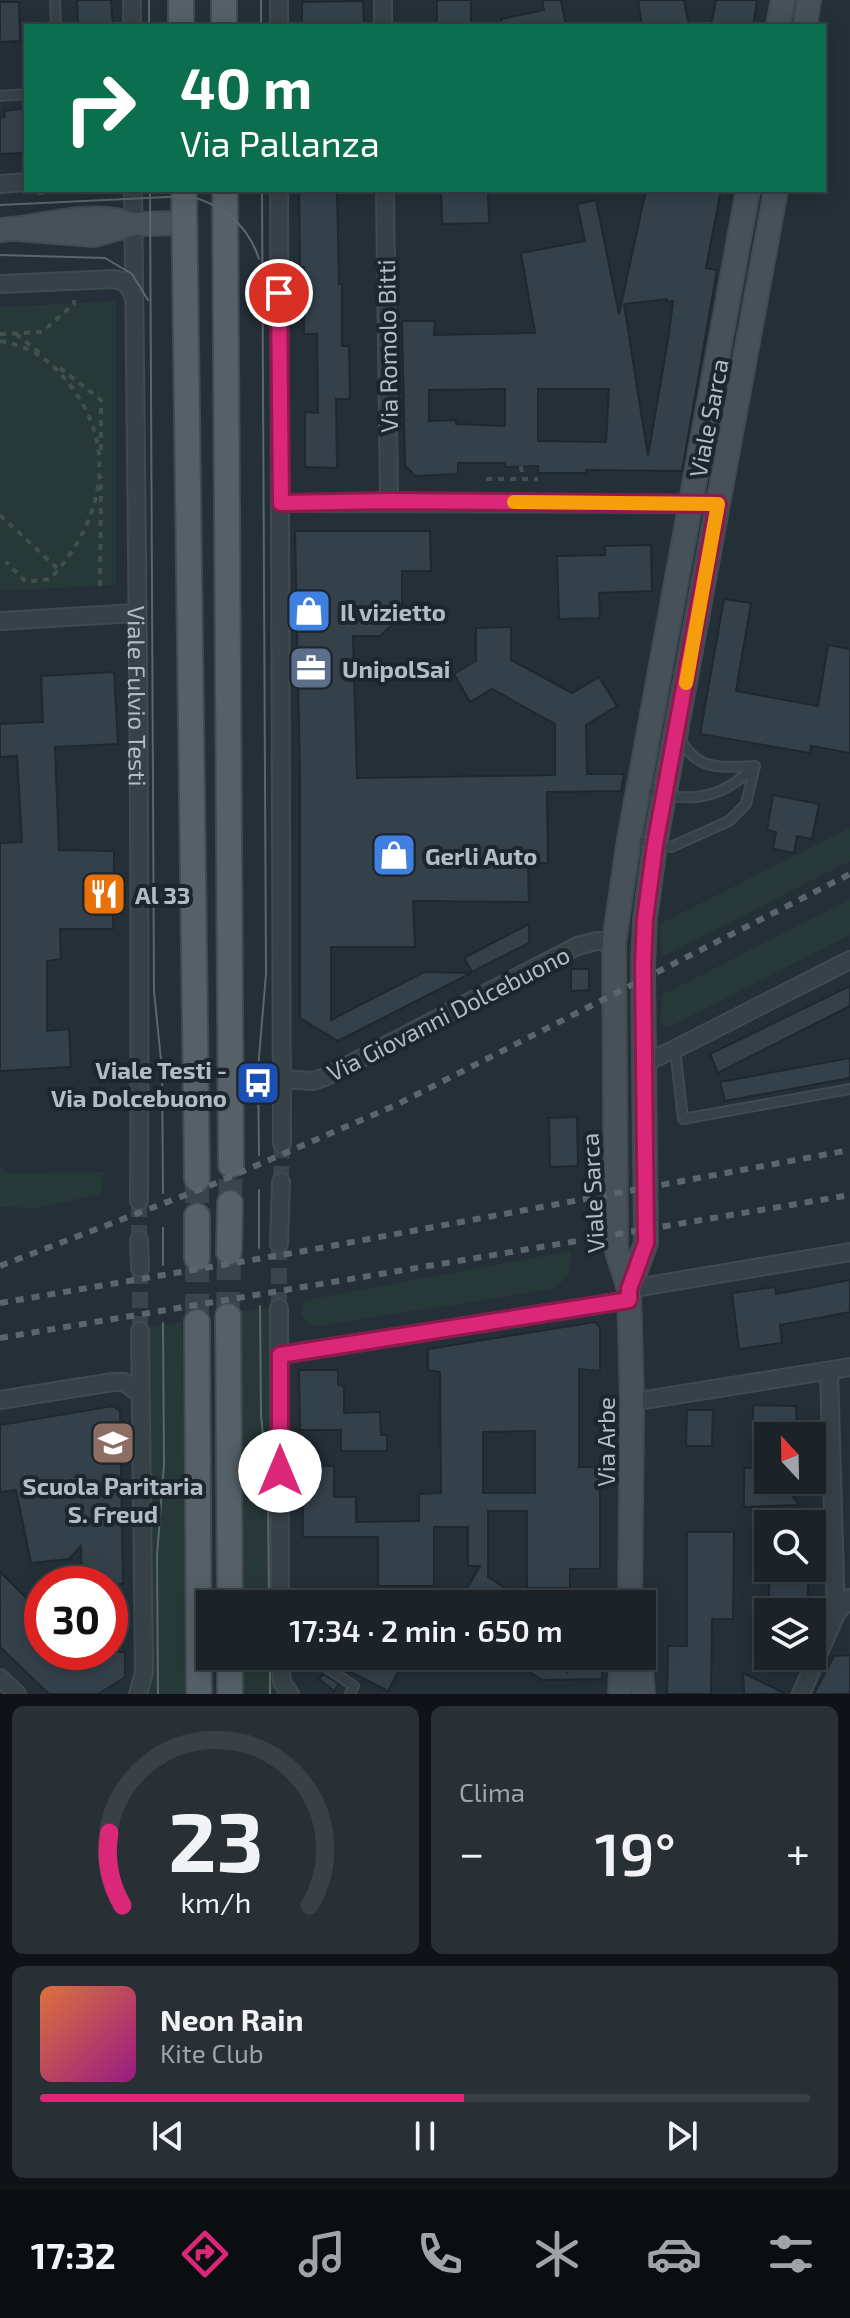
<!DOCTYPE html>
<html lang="it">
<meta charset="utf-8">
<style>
:root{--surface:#1b2329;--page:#282f35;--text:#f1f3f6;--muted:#a0a4a8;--line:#394046;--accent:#db2777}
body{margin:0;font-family:"Exo 2",sans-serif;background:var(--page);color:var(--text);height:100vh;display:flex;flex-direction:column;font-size:30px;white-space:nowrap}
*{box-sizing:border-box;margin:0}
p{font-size:26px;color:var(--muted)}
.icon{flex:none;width:44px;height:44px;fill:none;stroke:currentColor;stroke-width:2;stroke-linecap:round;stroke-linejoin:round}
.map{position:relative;height:1694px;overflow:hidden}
.drawer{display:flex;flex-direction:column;gap:12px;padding:12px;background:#0f1317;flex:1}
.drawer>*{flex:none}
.guide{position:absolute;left:24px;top:24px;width:802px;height:168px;border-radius:0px;box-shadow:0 4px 20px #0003,0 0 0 2px var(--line);background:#0b6e4f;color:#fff;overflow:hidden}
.needle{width:52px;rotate:338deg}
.tools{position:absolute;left:754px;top:1422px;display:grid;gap:16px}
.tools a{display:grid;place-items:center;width:72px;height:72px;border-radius:0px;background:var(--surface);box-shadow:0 4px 20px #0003,0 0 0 2px var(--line);font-size:40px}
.speed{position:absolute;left:24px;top:1566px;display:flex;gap:16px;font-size:40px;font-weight:700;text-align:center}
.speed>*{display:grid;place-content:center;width:104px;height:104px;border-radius:50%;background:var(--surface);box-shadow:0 4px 20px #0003,0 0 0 2px var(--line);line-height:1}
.speed .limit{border:12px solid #d22;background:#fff;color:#111}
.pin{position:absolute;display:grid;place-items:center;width:68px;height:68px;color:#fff;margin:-34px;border:4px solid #fff;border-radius:50%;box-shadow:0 2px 8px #0007}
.me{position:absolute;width:88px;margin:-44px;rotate:0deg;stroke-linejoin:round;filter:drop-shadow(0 0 6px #0008)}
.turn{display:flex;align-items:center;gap:28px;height:168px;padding:0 24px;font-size:36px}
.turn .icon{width:104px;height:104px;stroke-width:2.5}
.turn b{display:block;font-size:56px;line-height:68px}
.big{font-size:60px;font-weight:600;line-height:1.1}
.drawer .widget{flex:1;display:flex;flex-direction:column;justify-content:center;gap:12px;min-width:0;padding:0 28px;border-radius:12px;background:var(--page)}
.drawer .dial{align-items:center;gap:0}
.dial svg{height:208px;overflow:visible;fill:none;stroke:var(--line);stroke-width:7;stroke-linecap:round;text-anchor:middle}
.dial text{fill:var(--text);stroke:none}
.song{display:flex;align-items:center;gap:24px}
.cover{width:96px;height:96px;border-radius:12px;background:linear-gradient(135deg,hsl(20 70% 55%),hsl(310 70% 35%))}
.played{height:8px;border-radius:4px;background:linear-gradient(90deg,var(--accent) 55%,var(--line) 55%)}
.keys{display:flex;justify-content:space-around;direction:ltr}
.heat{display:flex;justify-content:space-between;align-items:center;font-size:44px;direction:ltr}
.drawer .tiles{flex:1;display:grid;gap:12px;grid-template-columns:1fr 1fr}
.widget:last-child{grid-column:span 2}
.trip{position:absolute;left:196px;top:1590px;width:460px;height:80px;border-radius:0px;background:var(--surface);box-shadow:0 4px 20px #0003,0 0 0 2px var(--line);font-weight:600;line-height:80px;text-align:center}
.tab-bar{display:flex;height:128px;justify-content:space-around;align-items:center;background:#0b0e10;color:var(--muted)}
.tab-bar .icon{width:56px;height:56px}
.tab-bar .on{color:var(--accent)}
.tab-bar b{font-size:36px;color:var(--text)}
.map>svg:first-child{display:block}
</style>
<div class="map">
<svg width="850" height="1694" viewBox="0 0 850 1694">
<rect width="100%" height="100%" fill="#242f37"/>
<!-- green -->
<g fill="#263837">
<path d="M116,301V585L0,591V307Z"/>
<path d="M850,828V861L662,957L659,924Z"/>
<path d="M850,899V935L668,1028L660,1023L662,995Z"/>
<path d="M0,1167L6,1173L104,1172L101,1194L38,1208L0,1207Z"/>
<path d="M571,1251L569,1275L554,1289L318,1326L307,1323L301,1315L305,1300Z"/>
<path d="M269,1308L273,1604H239L240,1311Z"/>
<path d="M182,1322L187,1694H147L152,1679L148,1327Z"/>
<path d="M239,1656H274V1681L278,1694H239Z"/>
</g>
<!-- building -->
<g fill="#34414b" stroke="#1f282e" stroke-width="2" fill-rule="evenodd">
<path d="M77,0H111L113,26H78Z"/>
<rect x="437" y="0" width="34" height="26"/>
<path d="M542,0H561L566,26H502L501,19L544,10Z"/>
<path d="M638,0H684L689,26H642Z"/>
<path d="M716,0H757L753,26H711Z"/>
<path d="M363,1L364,24L302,26V2Z"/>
<path d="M0,2H19L20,41L0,42Z"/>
<path d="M26,108V153L0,154V118L5,117L4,111Z"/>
<path d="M299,190H337L339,284H342V346H349L350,399H336L337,468L305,467V412L318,413L317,334H304V267H300Z"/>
<path d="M441,190L488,191L489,223L442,224Z"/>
<path d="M646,190H721L706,268L717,270L682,471L586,470V473H538V466L505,467V463H458V474L415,476L405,465L402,321H435L434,335L535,333L521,253L585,241L577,204L596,200L619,314ZM667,299V302L673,301L669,334L648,456L624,304ZM505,389V426L456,424V420L429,421V390ZM538,389H609L606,442L538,441Z"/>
<path d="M295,531H430L431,571H402V616L380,636H353L357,778L555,775V724L492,689L470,702L454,674L476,661V628L511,627V660L572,693L599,677L617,706L586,725L587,774H624L621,791L547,792L548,863H528L529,902L413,901L415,947H331V1020L424,972L471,973L338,1041L300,1018V777Z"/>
<path d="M651,545L652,591L599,593L600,618L559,619L557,556L605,555V546Z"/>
<path d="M724,599L751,603L736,691L818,706L828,645L850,649V753L811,746L810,753L700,734Z"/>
<path d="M114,672L118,744L55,747L59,850L114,851L113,929H60L61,959L47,961V1031L69,1029L71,1067L0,1071V843L22,842L17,756L0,757V724L43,722L41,676Z"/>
<path d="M773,795L819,804L812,839L797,836L794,853L773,849L776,832L767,830Z"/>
<path d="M529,924V943L472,972L464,958Z"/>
<path d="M571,969H589V990L571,991Z"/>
<path d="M850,986V1006L718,1073L710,1054Z"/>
<path d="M850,1058V1078L725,1101L720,1082Z"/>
<path d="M577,1117L578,1166L550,1167L549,1118Z"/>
<path d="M850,1280V1312L780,1325L782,1343L739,1349L732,1293L775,1287L776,1294Z"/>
<path d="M595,1322L600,1327V1371L579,1369V1467H600V1569H570V1588H527V1511H488V1577L530,1604H458L480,1566H468V1527H434V1586H378V1537H303V1466H334V1497H356V1522L419,1521V1494L441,1493L440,1372L428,1370V1349ZM535,1431V1493H483V1432Z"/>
<path d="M299,1370H338V1385L344,1386V1413L380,1412L381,1435H387V1451H341V1430H300Z"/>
<path d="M753,1405L796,1406L797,1436H753Z"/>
<path d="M113,1406L120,1411L123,1584H82L81,1546L69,1559L31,1563L16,1490L0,1492V1425Z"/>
<path d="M687,1410H713L712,1446H686Z"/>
<path d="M744,1468H768V1480H787V1488L799,1505L744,1507Z"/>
<path d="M687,1532H734L733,1619H712L711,1694H667L668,1646H687Z"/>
<path d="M769,1568H809L807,1612H769Z"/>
<path d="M0,1572L30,1602L23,1610L42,1629V1652H125V1677L98,1694H49L0,1647Z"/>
<path d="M850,1655V1694H814L834,1656Z"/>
<path d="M331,1656H407L388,1691L349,1671L347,1673L331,1662Z"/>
<path d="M504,1656H541L567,1672L566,1656H602V1679L542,1680Z"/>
<path d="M743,1673L786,1694H744Z"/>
<path d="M323,1674L339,1684L334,1691L319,1679Z"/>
</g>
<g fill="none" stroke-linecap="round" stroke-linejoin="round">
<!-- street-tunnel -->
<g stroke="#39444c" stroke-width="16" stroke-dasharray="16 8" stroke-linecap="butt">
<path d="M281,1182L282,1144"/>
<path d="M139,1201V1240"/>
<path d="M140,1268V1331"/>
<path d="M279,1308V1244"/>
</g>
<!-- primary-tunnel -->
<g stroke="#39444c" stroke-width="24" stroke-dasharray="24 12" stroke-linecap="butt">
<path d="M197,1179V1216"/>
<path d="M230,1203L231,1165"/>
<path d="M197,1258V1322"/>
<path d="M228,1316L229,1252"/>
</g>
<!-- lane casing -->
<g stroke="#414a51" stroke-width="12">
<g id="lane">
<path d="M55,0L56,26"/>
<path d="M0,96L26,94"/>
<path d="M680,738C697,772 721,767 754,766"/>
<path d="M639,790C686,802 717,803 754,767"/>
<path d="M631,840L671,847L729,821L746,804L755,766"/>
<path d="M675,1049L683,1119L850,1089"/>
<path d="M280,1588L307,1604"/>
<path d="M324,1656V1666L354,1686L350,1694"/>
</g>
</g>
<!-- street casing -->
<g stroke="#414a51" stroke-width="20">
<g id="street">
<path d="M132,0V26"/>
<path d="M383,0V26"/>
<path d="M279,26V0"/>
<path d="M0,184L26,182"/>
<path id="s1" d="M133,190C137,527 141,864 139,1201"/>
<path d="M279,190L282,1144"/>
<path d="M385,190L389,501"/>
<path d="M0,284L115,279L126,283L134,296"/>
<path d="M281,503L718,504"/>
<path d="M0,621L136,613"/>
<path d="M643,1060L653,1059L675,1049L850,960"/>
<path d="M282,1079L313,1081L325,1077L577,946L597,941L614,942"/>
<path d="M139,1240L140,1268"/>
<path d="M279,1244L281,1182"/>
<path d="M629,1289L850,1252"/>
<path d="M279,1308L280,1604"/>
<path d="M280,1355L629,1300"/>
<path d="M829,1371L836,1614"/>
<path d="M0,1400L113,1382H124L140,1394"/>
<path d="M632,1402L850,1367"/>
<path d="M280,1656L282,1682L290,1694"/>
<path d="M0,1678L17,1694"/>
<path d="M138,1694L144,1673L140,1331"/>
<path d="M801,1694L836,1614L850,1598"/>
</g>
</g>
<!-- secondary casing -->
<g stroke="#414a51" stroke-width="26">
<g id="secondary">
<path d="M778,26L783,0"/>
<path d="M805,26L809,0"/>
<path d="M16,229L94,235L134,224L184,223"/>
<path d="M0,230C47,227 85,210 133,224"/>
<path d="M629,1289L646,1243L643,965L645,919L655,845L776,190"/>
<path d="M630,1604L632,1402L629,1289L616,1248L614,942L629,840L748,190"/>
<path d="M640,1656L643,1694"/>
<path d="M620,1694L622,1656"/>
</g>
</g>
<!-- primary casing -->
<g stroke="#414a51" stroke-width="28">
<g id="primary">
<path d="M181,0V26"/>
<path d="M224,0V26"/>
<path d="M184,190L197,1179"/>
<path d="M225,190L231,1165"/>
<path d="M197,1216V1258"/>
<path d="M229,1252L230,1203"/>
<path d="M228,1316L230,1604"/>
<path d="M197,1322L199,1694"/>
<path d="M230,1656V1694"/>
</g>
</g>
<!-- path -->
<g stroke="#3f514f" stroke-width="4" stroke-dasharray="6 6" stroke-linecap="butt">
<path d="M38,193L91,190"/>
<path d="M0,334L42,332L74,304V300"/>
<path d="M16,334L43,355"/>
<path d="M0,341C33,347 50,360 70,385C120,449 102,523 50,579L26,582L6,562"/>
<path d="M60,368L101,400V451"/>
<path d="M521,466L522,473"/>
<path d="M486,479H538"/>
<path d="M0,515L59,570"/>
<path d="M100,586L101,476"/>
</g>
<!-- lane -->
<use href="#lane" stroke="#374148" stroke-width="8"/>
<!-- street -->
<use href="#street" stroke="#374148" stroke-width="16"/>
<!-- secondary -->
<use href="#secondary" stroke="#46515a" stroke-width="22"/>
<!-- primary -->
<use href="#primary" stroke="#566068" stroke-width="24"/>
<!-- tram -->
<g stroke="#5a666e" stroke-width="2">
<path d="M149,0V26"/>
<path d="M261,0V26"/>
<path d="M150,190L154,991L162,1070L163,1193"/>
<path d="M0,205L189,196C223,205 248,225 259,259"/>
<path d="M0,255L105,258L132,274L148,300"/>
<path d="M259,1155L258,1069L266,974L262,190"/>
<path d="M259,1190V1248"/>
<path d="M163,1228V1265"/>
<path d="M260,1306L261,1415L268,1488L269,1604"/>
<path d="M270,1656V1694"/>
<path d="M158,1694L157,1556L164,1464L163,1323"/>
</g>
<!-- rail -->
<g stroke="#5a666e" stroke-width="6" stroke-dasharray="8 8" stroke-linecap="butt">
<path d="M0,1266L209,1186L396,1105L850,874"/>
<path d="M0,1303L304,1251L850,1150"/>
<path d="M0,1338L850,1195"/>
</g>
</g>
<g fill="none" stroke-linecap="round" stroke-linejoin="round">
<!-- route casing -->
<g stroke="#8e194d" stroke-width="20">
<path id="route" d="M279,293L281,503L389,501L718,504L655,845L645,919L643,965L646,1243L629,1289V1300L280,1355V1471"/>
</g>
<!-- route -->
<use href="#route" stroke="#db2777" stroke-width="14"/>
<!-- slow -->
<path stroke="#f59e0b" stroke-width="14" d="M514,502L718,504L686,683"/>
</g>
<!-- icons -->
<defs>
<g id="shop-square" transform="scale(2.3)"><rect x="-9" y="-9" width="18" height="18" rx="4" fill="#3f7fe0" stroke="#1d262c"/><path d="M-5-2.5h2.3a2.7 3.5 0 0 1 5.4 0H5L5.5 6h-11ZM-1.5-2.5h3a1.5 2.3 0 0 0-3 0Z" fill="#fff"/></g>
<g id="office-square" transform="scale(2.3)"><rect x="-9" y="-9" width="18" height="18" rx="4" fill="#5c6f8a" stroke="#1d262c"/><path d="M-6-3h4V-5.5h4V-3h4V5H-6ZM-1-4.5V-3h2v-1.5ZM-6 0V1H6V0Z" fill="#fff"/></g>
<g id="restaurant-square" transform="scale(2.3)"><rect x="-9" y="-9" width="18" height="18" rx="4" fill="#e8710a" stroke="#1d262c"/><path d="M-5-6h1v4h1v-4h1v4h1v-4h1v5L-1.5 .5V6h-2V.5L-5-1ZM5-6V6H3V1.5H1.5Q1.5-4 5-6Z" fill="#fff"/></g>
<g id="bus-square" transform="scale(2.3)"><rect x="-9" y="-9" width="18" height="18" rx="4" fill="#1a4fb4" stroke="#1d262c"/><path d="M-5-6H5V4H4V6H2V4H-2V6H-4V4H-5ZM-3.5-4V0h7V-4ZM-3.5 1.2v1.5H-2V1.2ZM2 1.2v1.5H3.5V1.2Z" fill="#fff"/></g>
<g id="school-square" transform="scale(2.3)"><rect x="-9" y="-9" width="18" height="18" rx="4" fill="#8d6e63" stroke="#1d262c"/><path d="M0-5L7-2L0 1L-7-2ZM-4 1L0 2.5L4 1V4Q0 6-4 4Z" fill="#fff"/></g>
</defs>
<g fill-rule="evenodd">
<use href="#shop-square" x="309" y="611"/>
<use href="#office-square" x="311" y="668"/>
<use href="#shop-square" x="394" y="855"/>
<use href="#restaurant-square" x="104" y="894"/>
<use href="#bus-square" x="258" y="1083"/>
<use href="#school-square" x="113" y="1443"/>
</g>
<g text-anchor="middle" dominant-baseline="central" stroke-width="8" stroke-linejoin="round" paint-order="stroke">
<!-- street labels -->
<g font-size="24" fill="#b2bcc4" stroke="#1d262c">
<text transform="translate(387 346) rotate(-91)">Via Romolo Bitti</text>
<text transform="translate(708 418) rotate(-79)">Viale Sarca</text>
<text stroke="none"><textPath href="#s1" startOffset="506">Viale Fulvio Testi</textPath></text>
<text transform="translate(448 1013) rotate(-27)">Via Giovanni Dolcebuono</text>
<text transform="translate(592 1193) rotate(-93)">Viale Sarca</text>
<text transform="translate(605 1442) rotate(-90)">Via Arbe</text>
</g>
<!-- poi labels -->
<g font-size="24" font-weight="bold" fill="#b2bcc4" stroke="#1d262c" text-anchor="start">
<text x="340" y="611">Il vizietto</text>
<text x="342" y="668">UnipolSai</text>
<text x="425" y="855">Gerli Auto</text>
<text x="135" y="894">Al 33</text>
<text x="227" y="1069" text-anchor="end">Viale Testi -<tspan x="227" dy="28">Via Dolcebuono</tspan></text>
<text x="113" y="1485" text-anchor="middle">Scuola Paritaria<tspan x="113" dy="28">S. Freud</tspan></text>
</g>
</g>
</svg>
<div class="tools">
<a><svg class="needle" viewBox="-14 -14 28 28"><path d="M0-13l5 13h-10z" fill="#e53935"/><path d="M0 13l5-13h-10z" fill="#a0a4a8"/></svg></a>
<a><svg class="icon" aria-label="search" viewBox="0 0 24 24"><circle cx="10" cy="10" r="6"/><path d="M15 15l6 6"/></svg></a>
<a><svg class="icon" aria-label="layers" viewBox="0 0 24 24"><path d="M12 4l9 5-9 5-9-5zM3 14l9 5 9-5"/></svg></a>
</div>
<div class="speed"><div class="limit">30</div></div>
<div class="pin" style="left:279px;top:293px;background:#d93025"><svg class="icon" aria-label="arrive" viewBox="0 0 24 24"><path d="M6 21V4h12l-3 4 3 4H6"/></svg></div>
<svg class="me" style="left:280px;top:1471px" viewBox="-20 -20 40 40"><circle r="19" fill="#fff"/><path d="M0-13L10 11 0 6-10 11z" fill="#db2777"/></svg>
<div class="trip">17:34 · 2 min · 650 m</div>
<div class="guide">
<div class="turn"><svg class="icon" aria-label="right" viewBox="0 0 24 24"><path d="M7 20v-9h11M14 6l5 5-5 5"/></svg><div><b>40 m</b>Via Pallanza</div></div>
</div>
</div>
<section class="drawer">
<div class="tiles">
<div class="widget dial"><svg viewBox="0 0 100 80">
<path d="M14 69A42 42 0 1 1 86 69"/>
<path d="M14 69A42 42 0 0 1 9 41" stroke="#db2777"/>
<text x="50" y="56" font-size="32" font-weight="700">23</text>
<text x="50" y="72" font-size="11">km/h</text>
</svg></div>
<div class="widget"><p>Clima</p>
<div class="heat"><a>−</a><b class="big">19°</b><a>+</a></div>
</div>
<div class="widget">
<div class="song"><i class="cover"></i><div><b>Neon Rain</b><p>Kite Club</p></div></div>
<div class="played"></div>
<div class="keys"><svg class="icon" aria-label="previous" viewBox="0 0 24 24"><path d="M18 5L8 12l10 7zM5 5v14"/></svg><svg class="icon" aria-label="pause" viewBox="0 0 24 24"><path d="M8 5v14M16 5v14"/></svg><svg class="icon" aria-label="next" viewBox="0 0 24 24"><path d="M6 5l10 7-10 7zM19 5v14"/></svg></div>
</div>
</div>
</section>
<nav class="tab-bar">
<b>17:32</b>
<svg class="icon on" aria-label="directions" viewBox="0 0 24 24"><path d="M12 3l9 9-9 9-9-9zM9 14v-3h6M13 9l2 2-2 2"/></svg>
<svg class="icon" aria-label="music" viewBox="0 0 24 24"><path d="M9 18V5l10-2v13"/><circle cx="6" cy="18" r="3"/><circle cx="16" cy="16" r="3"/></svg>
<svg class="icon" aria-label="phone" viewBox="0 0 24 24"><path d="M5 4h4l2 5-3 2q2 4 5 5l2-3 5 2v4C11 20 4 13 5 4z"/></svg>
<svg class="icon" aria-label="climate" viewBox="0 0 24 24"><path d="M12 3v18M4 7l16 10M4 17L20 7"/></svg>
<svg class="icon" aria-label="car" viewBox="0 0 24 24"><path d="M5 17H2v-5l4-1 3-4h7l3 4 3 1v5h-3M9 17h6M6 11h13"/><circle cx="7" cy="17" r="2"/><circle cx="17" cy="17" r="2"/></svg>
<svg class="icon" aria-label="filters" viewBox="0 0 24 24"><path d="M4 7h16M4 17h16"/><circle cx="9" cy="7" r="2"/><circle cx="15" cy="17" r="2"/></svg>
</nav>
